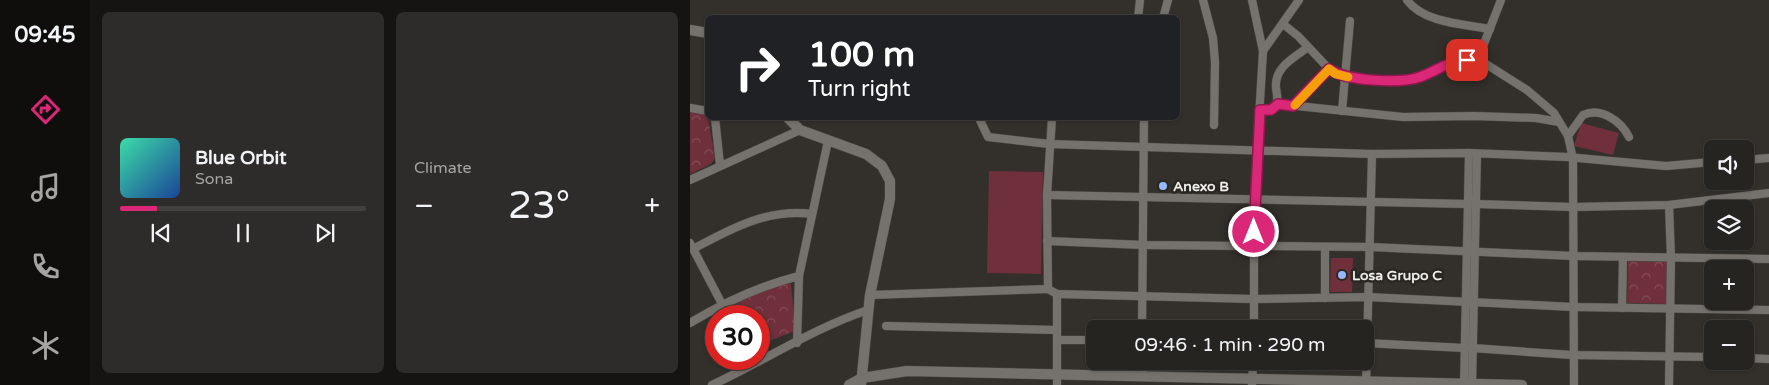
<!DOCTYPE html>
<meta charset="utf-8">
<style>
:root{--surface:#262421;--page:#2e2c2a;--text:#f1f3f6;--muted:#a4a4a5;--line:#42413f;--accent:#db2777}
body{margin:0;font-family:"Varela Round",sans-serif;background:var(--page);color:var(--text);height:100vh;display:flex;flex-direction:column;font-size:19px;white-space:nowrap}
*{box-sizing:border-box;margin:0}
p{font-size:16px;color:var(--muted)}
.icon{flex:none;width:28px;height:28px;fill:none;stroke:currentColor;stroke-width:2;stroke-linecap:round;stroke-linejoin:round}
.map{position:relative;flex:1;overflow:hidden}
.details{display:flex;flex-direction:column;gap:12px;padding:12px;background:#151412;width:600px}
.details>*{flex:none}
.top-card{position:absolute;left:15px;top:15px;width:475px;height:105px;border-radius:8px;box-shadow:0 1px 4px #0004,0 0 0 1px var(--line);background:#202124;color:#fff;overflow:hidden}
.tools{position:absolute;left:1014px;top:140px;display:grid;gap:10px}
.tools a{display:grid;place-items:center;width:50px;height:50px;border-radius:8px;background:var(--surface);box-shadow:0 1px 4px #0004,0 0 0 1px var(--line);font-size:25px}
.speed{position:absolute;left:15px;top:305px;display:flex;gap:10px;font-size:25px;font-weight:700;text-align:center}
.speed>*{display:grid;place-content:center;width:65px;height:65px;border-radius:50%;background:var(--surface);box-shadow:0 1px 4px #0004,0 0 0 1px var(--line);line-height:1}
.speed .limit{border:8px solid #d22;background:#fff;color:#111}
.pin{position:absolute;display:grid;place-items:center;width:42px;height:42px;color:#fff;margin:-21px;border-radius:10px;box-shadow:0 2px 8px #0006}
.me{position:absolute;width:55px;margin:-28px;rotate:0deg;stroke-linejoin:round;filter:drop-shadow(0 0 4px #0008)}
.turn{display:flex;align-items:center;gap:18px;height:105px;padding:0 20px;font-size:22px}
.turn .icon{width:65px;height:65px;stroke-width:2.5}
.turn b{display:block;font-size:35px;line-height:42px}
.big{font-size:38px;font-weight:600;line-height:1.1}
.details .card{flex:1;display:flex;flex-direction:column;justify-content:center;gap:8px;min-width:0;padding:0 18px;border-radius:8px;background:var(--page)}
.song{display:flex;align-items:center;gap:15px}
.cover{width:60px;height:60px;border-radius:8px;background:linear-gradient(135deg,hsl(160 70% 55%),hsl(220 70% 35%))}
.played{height:5px;border-radius:2px;background:linear-gradient(90deg,var(--accent) 15%,var(--line) 15%)}
.keys{display:flex;justify-content:space-around;direction:ltr}
.heat{display:flex;justify-content:space-between;align-items:center;font-size:28px;direction:ltr}
.details .tiles{flex:1;display:grid;gap:12px;grid-template-columns:repeat(2,1fr)}
.trip{position:absolute;left:396px;top:320px;width:288px;height:50px;border-radius:8px;background:var(--surface);box-shadow:0 1px 4px #0004,0 0 0 1px var(--line);font-weight:600;line-height:50px;text-align:center}
main{display:flex;flex:1;min-height:0}
.tabs{display:flex;flex-direction:column;width:90px;justify-content:space-around;align-items:center;background:#0f0e0d;color:var(--muted)}
.tabs .icon{width:35px;height:35px}
.tabs .on{color:var(--accent)}
.tabs b{font-size:22px;color:var(--text)}
.map>svg:first-child{display:block}
</style>
<main>
<nav class="tabs">
<b>09:45</b>
<svg class="icon on" aria-label="directions" viewBox="0 0 24 24"><path d="M12 3l9 9-9 9-9-9zM9 14v-3h6M13 9l2 2-2 2"/></svg>
<svg class="icon" aria-label="music" viewBox="0 0 24 24"><path d="M9 18V5l10-2v13"/><circle cx="6" cy="18" r="3"/><circle cx="16" cy="16" r="3"/></svg>
<svg class="icon" aria-label="phone" viewBox="0 0 24 24"><path d="M5 4h4l2 5-3 2q2 4 5 5l2-3 5 2v4C11 20 4 13 5 4z"/></svg>
<svg class="icon" aria-label="climate" viewBox="0 0 24 24"><path d="M12 3v18M4 7l16 10M4 17L20 7"/></svg>
</nav>
<section class="details">
<div class="tiles">
<div class="card">
<div class="song"><i class="cover"></i><div><b>Blue Orbit</b><p>Sona</p></div></div>
<div class="played"></div>
<div class="keys"><svg class="icon" aria-label="previous" viewBox="0 0 24 24"><path d="M18 5L8 12l10 7zM5 5v14"/></svg><svg class="icon" aria-label="pause" viewBox="0 0 24 24"><path d="M8 5v14M16 5v14"/></svg><svg class="icon" aria-label="next" viewBox="0 0 24 24"><path d="M6 5l10 7-10 7zM19 5v14"/></svg></div>
</div>
<div class="card"><p>Climate</p>
<div class="heat"><a>−</a><b class="big">23°</b><a>+</a></div>
</div>
</div>
</section>
<div class="map">
<svg width="1079" height="385" viewBox="0 0 1079 385">
<defs>
<pattern id="park-crowns" width="20" height="18" patternUnits="userSpaceOnUse" patternTransform="scale(1.25)"><rect width="20" height="18" fill="#6f2f3b"/><path d="M2 6a3 3 0 1 1 6 0M12 15a3 3 0 1 1 6 0" fill="none" stroke="#844d58"/></pattern>
</defs>
<rect width="100%" height="100%" fill="#33302c"/>
<!-- park -->
<g fill="url(#park-crowns)">
<path d="M0,110L14,114L18,118L25,158L21,164L0,174Z"/>
<path d="M938,261L977,262V304L937,303Z"/>
<path d="M98,283L101,284L105,331L69,345V316H42L38,309L71,289Z"/>
</g>
<!-- pitch -->
<g fill="#6f2f3b">
<path d="M891,123L929,133L923,155L884,146Z"/>
<path d="M299,171L353,172L351,274L297,273Z"/>
<path d="M641,258H663L662,292H640Z"/>
</g>
<g fill="none" stroke-linecap="round" stroke-linejoin="round">
<!-- minor casing -->
<g stroke="#4e4b47" stroke-width="9">
<g id="minor">
<path d="M513,0L523,38L525,62L524,125"/>
<path d="M562,0L573,51"/>
<path d="M717,0C734,23 773,24 800,29"/>
<path d="M448,18L450,0"/>
<path d="M473,18L478,0"/>
<path d="M593,24L608,36L639,69L654,77L715,81L729,77L765,61L788,59L837,90L864,113L878,136L883,159L884,385"/>
<path d="M788,59L811,0"/>
<path d="M588,104L713,117L784,116L846,118L869,122"/>
<path d="M603,106L639,69"/>
<path d="M0,108L18,111"/>
<path d="M570,110L585,108C589,102 587,95 586,88C584,68 603,58 617,48"/>
<path d="M652,111L660,21"/>
<path d="M25,118L30,165"/>
<path d="M289,118L298,137L359,144L682,154L779,153L877,157L976,166L1022,162"/>
<path d="M362,118L357,195L358,289L367,294L563,299L678,297L883,307L1079,310"/>
<path d="M878,136L893,115C911,107 931,121 939,137"/>
<path d="M1055,160L1079,158"/>
<path d="M0,180L110,130"/>
<path d="M357,195L778,204"/>
<path d="M785,204L883,207L979,205L1079,193"/>
<path d="M357,241L454,245L680,247L884,256L1079,259"/>
<path d="M0,243L32,304"/>
<path d="M635,247V298"/>
<path d="M3,249C40,229 78,208 122,214"/>
<path d="M180,295L358,289"/>
<path d="M932,308L933,257"/>
<path d="M0,323C35,302 69,286 109,276"/>
<path d="M196,326L367,330"/>
<path d="M452,329L454,118"/>
<path d="M564,329V201L573,51L609,0"/>
<path d="M367,340H405"/>
<path d="M107,343L109,276L138,141"/>
<path d="M675,343L775,348"/>
<path d="M782,348L882,355L1022,357"/>
<path d="M1055,358L1079,359"/>
<path d="M452,361V375"/>
<path d="M22,385C74,361 124,328 178,310"/>
<path d="M367,385V294"/>
<path d="M562,385L563,361"/>
<path d="M676,385L682,154"/>
<path d="M774,385L779,153"/>
<path d="M782,385L787,154"/>
<path d="M979,385L981,258L979,205"/>
</g>
</g>
<!-- tertiary casing -->
<g stroke="#4e4b47" stroke-width="11">
<g id="tertiary">
<path d="M0,30L18,33"/>
<path d="M98,118L110,130L176,154L192,166L200,181V199L180,295L171,385"/>
<path d="M159,385L172,378L217,371L832,385"/>
</g>
</g>
<!-- minor -->
<use href="#minor" stroke="#75716c" stroke-width="8"/>
<!-- tertiary -->
<use href="#tertiary" stroke="#75716c" stroke-width="10"/>
</g>
<g fill="none" stroke-linecap="round" stroke-linejoin="round">
<!-- route casing -->
<g stroke="#8e194d" stroke-width="12">
<path id="route" d="M564,232L570,110H581L588,104L603,106L639,69C656,81 710,84 730,77C746,71 759,61 777,60"/>
</g>
<!-- route -->
<use href="#route" stroke="#db2777" stroke-width="9"/>
<!-- slow -->
<path stroke="#f59e0b" stroke-width="9" d="M605,105L639,69L646,74L658,77"/>
</g>
<!-- markers -->
<g fill="#97b6fd" stroke="#292722" stroke-width="2">
<circle cx="473" cy="186" r="5"/>
<circle cx="652" cy="275" r="5"/>
</g>
<g text-anchor="middle" dominant-baseline="central" stroke-width="5" stroke-linejoin="round" paint-order="stroke">
<!-- poi labels -->
<g font-size="14" font-weight="bold" fill="#efedea" stroke="#292722" text-anchor="start">
<text x="483" y="186">Anexo B</text>
<text x="662" y="275">Losa Grupo C</text>
</g>
</g>
</svg>
<div class="tools">
<a><svg class="icon" aria-label="sound" viewBox="0 0 24 24"><path d="M4 9h4l5-4v14l-5-4H4zM17 9q2 3 0 6"/></svg></a>
<a><svg class="icon" aria-label="layers" viewBox="0 0 24 24"><path d="M12 4l9 5-9 5-9-5zM3 14l9 5 9-5"/></svg></a>
<a>+</a>
<a>−</a>
</div>
<div class="speed"><div class="limit">30</div></div>
<div class="pin" style="left:777px;top:60px;background:#d93025"><svg class="icon" aria-label="arrive" viewBox="0 0 24 24"><path d="M6 21V4h12l-3 4 3 4H6"/></svg></div>
<svg class="me" style="left:564px;top:232px" viewBox="-20 -20 40 40"><circle r="17" fill="#db2777" stroke="#fff" stroke-width="3"/><path d="M0-11L8 9 0 5-8 9z" fill="#fff"/></svg>
<div class="trip">09:46 · 1 min · 290 m</div>
<div class="top-card">
<div class="turn"><svg class="icon" aria-label="right" viewBox="0 0 24 24"><path d="M7 20v-9h11M14 6l5 5-5 5"/></svg><div><b>100 m</b>Turn right</div></div>
</div>
</div>
</main>
